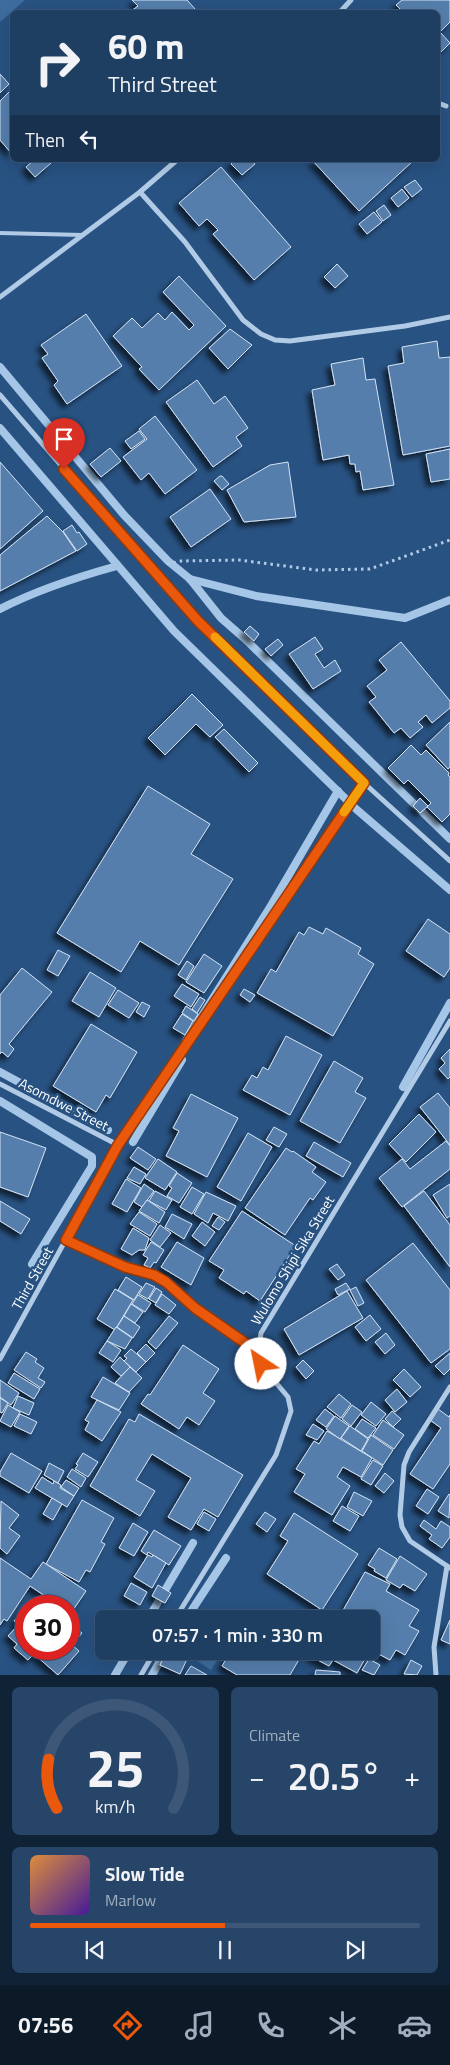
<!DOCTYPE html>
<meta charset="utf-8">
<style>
:root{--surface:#1e3e62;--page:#264568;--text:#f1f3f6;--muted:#a1aebe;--line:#3c5777;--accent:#ea580c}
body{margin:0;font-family:"Titillium Web",sans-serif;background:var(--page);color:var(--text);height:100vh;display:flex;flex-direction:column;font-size:19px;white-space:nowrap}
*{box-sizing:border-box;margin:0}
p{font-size:16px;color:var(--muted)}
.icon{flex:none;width:28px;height:28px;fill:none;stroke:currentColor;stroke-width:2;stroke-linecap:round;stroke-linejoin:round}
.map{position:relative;height:1675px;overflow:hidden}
.drawer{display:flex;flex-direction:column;gap:12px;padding:12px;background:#102236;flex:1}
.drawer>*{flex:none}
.guide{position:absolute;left:10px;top:10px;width:430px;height:152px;border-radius:8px;box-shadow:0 5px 20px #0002,0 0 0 1px var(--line);background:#1e3e62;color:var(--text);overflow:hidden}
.speed{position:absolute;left:15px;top:1595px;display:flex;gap:10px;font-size:25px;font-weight:700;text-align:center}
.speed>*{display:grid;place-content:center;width:65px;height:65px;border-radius:50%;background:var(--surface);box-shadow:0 5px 20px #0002,0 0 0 1px var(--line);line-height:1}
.speed .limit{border:8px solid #d22;background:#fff;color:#111}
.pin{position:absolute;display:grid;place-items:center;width:42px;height:42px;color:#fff;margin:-51px -21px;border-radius:50% 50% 50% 0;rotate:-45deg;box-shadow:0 0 5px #0007}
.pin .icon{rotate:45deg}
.me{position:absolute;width:55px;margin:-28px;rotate:326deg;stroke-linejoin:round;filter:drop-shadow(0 0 4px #0008)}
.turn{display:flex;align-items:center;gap:18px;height:105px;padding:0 15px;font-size:22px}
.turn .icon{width:65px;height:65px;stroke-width:2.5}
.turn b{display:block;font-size:35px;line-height:42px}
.then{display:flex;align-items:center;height:48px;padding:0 15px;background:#0003;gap:10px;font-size:19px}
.big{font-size:38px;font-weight:600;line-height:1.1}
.drawer .tile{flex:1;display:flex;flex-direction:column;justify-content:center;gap:8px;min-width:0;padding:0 18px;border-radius:8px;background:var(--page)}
.drawer .dial{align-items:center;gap:0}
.dial svg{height:130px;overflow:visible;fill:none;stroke:var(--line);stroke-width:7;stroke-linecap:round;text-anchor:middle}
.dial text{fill:var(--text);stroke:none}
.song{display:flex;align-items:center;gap:15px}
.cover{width:60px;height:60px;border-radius:8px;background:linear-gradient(135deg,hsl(30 70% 55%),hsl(260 70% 35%))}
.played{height:5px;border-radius:2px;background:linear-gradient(90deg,var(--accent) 50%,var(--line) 50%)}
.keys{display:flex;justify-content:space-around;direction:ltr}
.heat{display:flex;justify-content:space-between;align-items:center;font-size:28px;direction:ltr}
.drawer .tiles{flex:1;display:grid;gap:12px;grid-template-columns:1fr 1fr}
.tile:last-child{grid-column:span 2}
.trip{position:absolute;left:95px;top:1610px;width:285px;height:50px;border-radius:8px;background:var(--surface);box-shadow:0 5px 20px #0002,0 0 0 1px var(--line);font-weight:600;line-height:50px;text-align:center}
.menu{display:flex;height:80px;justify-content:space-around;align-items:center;background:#0c1927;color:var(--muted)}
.menu .icon{width:35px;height:35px}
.menu .on{color:var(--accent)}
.menu b{font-size:22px;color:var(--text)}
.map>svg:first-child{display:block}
</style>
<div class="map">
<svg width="450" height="1675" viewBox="0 0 450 1675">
<defs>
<filter id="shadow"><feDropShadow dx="-4.5" dy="4.5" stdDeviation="2.5" flood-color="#0009"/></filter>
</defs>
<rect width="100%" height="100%" fill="#285282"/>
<!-- green -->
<g fill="#3d6c9f">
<path d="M0,0H25L0,22Z"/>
<path d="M182,1651H223L211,1670Z"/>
</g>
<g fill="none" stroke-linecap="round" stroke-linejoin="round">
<!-- stream -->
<g stroke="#a5c6e7" stroke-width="8">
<path d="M0,367L124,515L168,561L190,579L221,618L245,639L450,839"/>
<path d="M0,428L174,631L356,809L450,890"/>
<path d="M190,579L256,596L405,618L450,600"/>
<path d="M0,609C37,590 77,577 117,566"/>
<path d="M186,1041L269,909L338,791"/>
<path d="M0,1072L108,1130"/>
<path d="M403,1087L450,1003"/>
<path d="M0,1101L92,1157V1166L32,1264"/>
<path d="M133,1142L182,1060"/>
<path d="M148,1619L193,1543"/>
<path d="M186,1619L226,1558"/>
<path d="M115,1675L129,1651"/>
<path d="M152,1675L166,1651"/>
</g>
</g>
<!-- building -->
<g fill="#557eac" stroke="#d4e4f5" filter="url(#shadow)">
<path d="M132,0H187L196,10L193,12H130L138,6Z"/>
<path d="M402,0H450V22L438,34V12H403L396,5Z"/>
<path d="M440,32L450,43L438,55V35Z"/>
<path d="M0,74L9,84L0,93Z"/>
<path d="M12,89V154L0,140V101Z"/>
<path d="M34,160H48L51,163L35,177L26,167Z"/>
<path d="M235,160H252L255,164L242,175L231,164Z"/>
<path d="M312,160H412L413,161L359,211Z"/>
<path d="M221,167L291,247L254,280L213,234L218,230L207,219L199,226L179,203Z"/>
<path d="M415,180L422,189L412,197L404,187Z"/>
<path d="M402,189L409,198L398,207L391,198Z"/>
<path d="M384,205L391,215L383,221L376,211Z"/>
<path d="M374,212L382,222L367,234L359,224Z"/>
<path d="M337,264L348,276L335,288L324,277Z"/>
<path d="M179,276L226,326L159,390L139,369L142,367L113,336L132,318L142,328L158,313L165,320L172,312L189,330L194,325L163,292Z"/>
<path d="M86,314L122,366L67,404L54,385L58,381L42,358L48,354L41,345Z"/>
<path d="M230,329L252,345L228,369L209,348Z"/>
<path d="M437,341L439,358L450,357V446L403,455L388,366L404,363L402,347Z"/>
<path d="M363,358L366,380L375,379L394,485L363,490L360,471L356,472L355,464H350L349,455L323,460L312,390L335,385L331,364Z"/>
<path d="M197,380L214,404L225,396L248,428L236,437L242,446L213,467L166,402Z"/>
<path d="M155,416L197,470L165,494L149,473L141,480L123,457L147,439L139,429Z"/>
<path d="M139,431L145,439L131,449L125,441Z"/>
<path d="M110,448L121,461L101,477L90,464Z"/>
<path d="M450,449V479L431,482L426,454Z"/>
<path d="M0,462L43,511L0,549Z"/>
<path d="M288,462L296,517L244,522L227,490L270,465Z"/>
<path d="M220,476H222L229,484L222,490L214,481Z"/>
<path d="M210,489L231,519L191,547L170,517Z"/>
<path d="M47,516L63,532L76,551L0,591V555Z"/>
<path d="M72,525L77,533L79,532L87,544L77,551L63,531Z"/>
<path d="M250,626L259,634L254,641L244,632Z"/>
<path d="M315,637L323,649L315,654L324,668L335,660L341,671L313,689L289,654Z"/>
<path d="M278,639L283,645L271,656L265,649Z"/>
<path d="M401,642L450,701V708L432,723L426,715L418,722L423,727L410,738L401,728L394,733L369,702L376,697L367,686L387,670L379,660Z"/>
<path d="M192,694L223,725L210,737L196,724L165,755L148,738Z"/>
<path d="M450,722V767L448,769L426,745Z"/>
<path d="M224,729L258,763L249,772L215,737Z"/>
<path d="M411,745L421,755L426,750L449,773L448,775L450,777V814L442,822L427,807L431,803L408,780L404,784L388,768Z"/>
<path d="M148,786L210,824L191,854L233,879L179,965L140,941L121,972L57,933Z"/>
<path d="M420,798L428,806L420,813L413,806Z"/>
<path d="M428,919L450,934V968L444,977L406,951Z"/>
<path d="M309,927L323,934L326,928L361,948L358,954L374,964L333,1036L257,993L271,969L276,972L299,932L304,935Z"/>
<path d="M58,950L70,956L58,976L47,970Z"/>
<path d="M204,954L222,966L204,993L186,982Z"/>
<path d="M187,961L194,966L186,980L178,975Z"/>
<path d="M22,968L52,992L9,1044L14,1049L8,1057L2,1052L0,1054V995Z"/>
<path d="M90,972L116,988L99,1017L72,1001Z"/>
<path d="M182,984L199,994L191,1007L174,996Z"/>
<path d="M244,989L255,995L250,1002L240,995Z"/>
<path d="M118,990L139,1003L129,1018L108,1005Z"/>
<path d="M200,997L205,1000L197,1013L192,1009Z"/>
<path d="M142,1002L150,1006L144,1017L136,1012Z"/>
<path d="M186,1006L198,1014L194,1021L182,1013Z"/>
<path d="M182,1014L193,1021L185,1035L173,1028Z"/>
<path d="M91,1024L137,1052L110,1098L106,1095L96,1112L53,1086Z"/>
<path d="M286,1036L322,1055L290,1115L243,1090L252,1075L257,1078L263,1067L268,1070Z"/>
<path d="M450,1049V1077L448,1079L439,1069L445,1063L441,1058Z"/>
<path d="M334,1061L363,1078L355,1092L366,1098L340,1143L300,1121Z"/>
<path d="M438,1093L450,1108V1145L420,1107Z"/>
<path d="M191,1094L238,1118L207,1177L166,1156L179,1131L173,1128Z"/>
<path d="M419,1114L436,1132L406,1162L389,1144Z"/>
<path d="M274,1127L287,1134L279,1147L266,1140Z"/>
<path d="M0,1132L46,1148L28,1197L0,1187Z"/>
<path d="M248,1133L272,1147L241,1201L217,1187Z"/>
<path d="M446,1141L450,1146V1169L402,1207L379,1178L402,1159L410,1169Z"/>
<path d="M314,1142L351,1163L343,1177L306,1156Z"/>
<path d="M138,1147L156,1159L148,1170L130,1158Z"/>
<path d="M286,1148L292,1152L293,1151L316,1167L312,1172L326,1182L313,1200L310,1198L285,1235L245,1208Z"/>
<path d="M158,1159L177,1172L165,1190L145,1178Z"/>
<path d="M134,1167L146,1174L140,1184L127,1178Z"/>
<path d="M177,1173L192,1183L179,1203L167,1196L172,1188L169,1186Z"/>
<path d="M126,1179L141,1188L127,1212L112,1204Z"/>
<path d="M144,1184L154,1191L142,1207L134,1202Z"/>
<path d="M450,1184V1216L447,1218L433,1195Z"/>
<path d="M192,1187L204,1194L192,1214L180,1207Z"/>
<path d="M155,1191L172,1200L166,1210L149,1201Z"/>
<path d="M424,1191L450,1225V1267L404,1206Z"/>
<path d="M206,1192L236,1206L228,1221L213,1213L208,1223L194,1214Z"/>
<path d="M147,1200L165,1212L159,1223L139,1211Z"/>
<path d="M0,1201L30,1219L21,1234L0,1221Z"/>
<path d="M242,1211L296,1246L260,1301L246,1291L244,1294L219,1278L224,1270L209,1261Z"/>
<path d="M139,1212L157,1224L150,1236L130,1224Z"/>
<path d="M172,1214L192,1224L184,1239L165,1227Z"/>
<path d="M218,1217L225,1222L219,1230L212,1226Z"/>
<path d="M202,1222L215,1232L205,1246L192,1236Z"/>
<path d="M160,1225L171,1233L160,1247L150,1240Z"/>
<path d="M133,1228L149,1238L145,1250H139L132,1255L121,1249Z"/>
<path d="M151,1242L164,1250L156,1263L154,1262L150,1268L144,1265L148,1258L143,1255Z"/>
<path d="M177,1242L204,1258L191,1285L161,1267Z"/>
<path d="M413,1243L450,1290V1349L431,1363L366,1280Z"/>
<path d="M337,1264L345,1275L338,1280L329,1269Z"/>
<path d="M126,1277L142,1287L134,1300L118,1290Z"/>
<path d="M146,1283L155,1287L148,1299L139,1294Z"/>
<path d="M346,1283L350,1289L338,1295L335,1289Z"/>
<path d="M356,1287L364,1303L358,1306L350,1290Z"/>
<path d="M156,1288L162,1292L156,1303L149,1299Z"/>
<path d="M115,1289L133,1300L115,1330L97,1319Z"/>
<path d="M347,1291L363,1318L299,1355L284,1329Z"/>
<path d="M162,1294L176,1305L169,1314L155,1305Z"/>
<path d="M138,1295L151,1303L145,1312L132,1304Z"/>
<path d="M131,1304L143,1312L135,1323L124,1316Z"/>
<path d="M370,1315L381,1329L366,1341L355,1327Z"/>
<path d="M124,1316L140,1327L133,1338L117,1327Z"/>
<path d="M169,1316L178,1323L156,1349L148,1342Z"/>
<path d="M116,1327L132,1338L125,1349L107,1341Z"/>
<path d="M386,1333L395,1345L385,1354L375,1342Z"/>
<path d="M107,1341L121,1350L113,1362L99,1353Z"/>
<path d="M146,1344L155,1353L146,1362L137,1353Z"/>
<path d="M183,1345L219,1369L203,1393L215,1401L199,1425L187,1417L179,1429L141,1404L148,1394L150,1395Z"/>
<path d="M131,1349L146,1362L136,1372L124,1361L127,1358L124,1356Z"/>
<path d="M26,1352L37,1359L35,1362L44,1368L38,1378L45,1382L41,1388L14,1370Z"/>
<path d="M450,1353V1369L444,1375L435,1366Z"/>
<path d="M120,1357L130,1367L121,1376L111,1367Z"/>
<path d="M303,1360L314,1371L306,1379L296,1367Z"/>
<path d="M130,1367L142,1378L129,1392L115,1383Z"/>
<path d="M404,1369L421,1387L410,1397L393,1380Z"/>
<path d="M14,1373L40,1389L34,1399L8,1383Z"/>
<path d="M103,1377L130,1393L119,1410L91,1397Z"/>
<path d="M0,1380L19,1393L11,1405L0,1397Z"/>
<path d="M397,1389L407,1402L395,1412L385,1400Z"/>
<path d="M339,1394L351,1404L341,1418L327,1407Z"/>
<path d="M18,1396L34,1403L29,1415L13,1408Z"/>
<path d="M0,1398L8,1403L2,1413L0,1412Z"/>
<path d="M97,1400L121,1412L102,1441L85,1430L89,1422L85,1420Z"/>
<path d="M371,1402L386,1414L376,1426L361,1415Z"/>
<path d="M8,1405L20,1412L11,1427L0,1421Z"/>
<path d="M352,1405L362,1412L351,1426L342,1419Z"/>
<path d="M325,1409L334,1416L326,1427L316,1420Z"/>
<path d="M438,1409L449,1417L450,1415V1464L433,1489L410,1474L441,1428L430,1420Z"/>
<path d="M392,1411L401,1419L393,1427L385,1419Z"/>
<path d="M20,1414L37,1422L31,1434L14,1426Z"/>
<path d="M139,1414L243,1475L218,1517L204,1509L191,1530L168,1517L191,1478L152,1454L136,1480L155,1491L140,1516L90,1486L129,1419L135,1422Z"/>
<path d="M335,1416L349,1426L340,1439L326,1429Z"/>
<path d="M362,1419L376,1428L368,1438L355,1429Z"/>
<path d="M383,1420L404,1435L394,1449L373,1435Z"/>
<path d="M313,1424L324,1431L317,1440L306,1435Z"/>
<path d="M350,1426L368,1439L361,1451L341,1438Z"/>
<path d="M327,1431L372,1458L361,1477L343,1467L337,1477L350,1486L332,1515L294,1492L305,1474L296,1469L314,1441L319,1444Z"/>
<path d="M371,1435L393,1450L383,1465L362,1451Z"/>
<path d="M11,1453L42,1471L29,1493L0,1476V1472Z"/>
<path d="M83,1453L98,1462L88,1477L75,1469L78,1465L76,1464Z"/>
<path d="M373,1460L383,1466L371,1485L361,1479Z"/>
<path d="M49,1463L64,1471L58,1483L44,1475Z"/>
<path d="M72,1469L86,1478L81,1487L67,1477Z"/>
<path d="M385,1473L394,1481L384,1493L375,1486Z"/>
<path d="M42,1477L53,1484L54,1481L61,1485L60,1488L74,1496L67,1507L35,1488Z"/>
<path d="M66,1480L79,1488L74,1496L61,1487Z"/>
<path d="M427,1489L439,1497L428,1514L416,1506Z"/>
<path d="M354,1492L372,1501L363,1516L347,1507Z"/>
<path d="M449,1494L450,1495L449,1518L438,1511Z"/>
<path d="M52,1498L62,1504L53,1520L43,1514Z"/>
<path d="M82,1500L114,1518L101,1542L105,1544L90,1572L86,1570L79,1582L46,1564Z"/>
<path d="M1,1501L19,1515L9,1528L20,1536L7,1554L0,1548Z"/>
<path d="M342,1506L359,1516L350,1531L333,1521Z"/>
<path d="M204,1512L216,1519L209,1531L197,1524Z"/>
<path d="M265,1512L276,1519L267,1532L256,1524Z"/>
<path d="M294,1513L358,1554L322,1610L267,1574L288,1541L280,1536Z"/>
<path d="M424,1520L436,1529L441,1521L450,1527V1537L442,1548L429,1539L432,1535L420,1526Z"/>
<path d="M133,1523L148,1532L134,1556L119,1548Z"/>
<path d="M154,1530L181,1546L169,1565L148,1552L147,1555L141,1551Z"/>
<path d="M379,1548L397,1559L386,1578L374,1571L375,1569L368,1565Z"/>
<path d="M148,1555L152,1557L153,1555L166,1563L152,1588L134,1577Z"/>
<path d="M400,1556L427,1574L415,1591L403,1584L400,1588L386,1580Z"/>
<path d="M0,1558L31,1579L43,1562L86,1591L71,1613L69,1612V1606H60L30,1586L7,1621L4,1619L0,1625Z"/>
<path d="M365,1572L390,1584L386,1591L419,1610L409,1626L419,1631L405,1655L396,1650L390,1660L371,1650V1619H338Z"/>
<path d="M131,1583L147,1592L140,1605L124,1596Z"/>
<path d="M158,1585L171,1593L165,1603L152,1596Z"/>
<path d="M26,1607V1649H69V1622L82,1633L72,1645L79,1651L58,1675L34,1654L28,1660L14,1648L17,1644L8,1636L18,1625L14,1621Z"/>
<path d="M450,1620V1644L441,1640Z"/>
<path d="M167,1651H176L188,1657L180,1674L160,1665Z"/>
<path d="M231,1651H304L290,1675H237L222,1666Z"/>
<path d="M313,1651H355L366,1657L357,1673L333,1660L329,1666L310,1656Z"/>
<path d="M369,1659L380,1665L374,1675L362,1670Z"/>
<path d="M411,1660L422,1666L417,1675L404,1674Z"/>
<path d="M191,1666L207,1675H185Z"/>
<path d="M316,1670L340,1672V1675H315Z"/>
</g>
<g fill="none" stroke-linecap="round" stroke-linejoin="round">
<!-- path -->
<path stroke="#b1cbe6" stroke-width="3" stroke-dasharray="2.5 4" stroke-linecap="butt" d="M167,564L181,561L239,560L316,570L370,569L450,540"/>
<!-- lane -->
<g stroke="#b1cbe6" stroke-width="4">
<path d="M0,233L83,235"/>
<path d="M66,1240L125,1267L154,1275L166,1282L195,1308L258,1352"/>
</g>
<!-- street -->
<g stroke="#b1cbe6" stroke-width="5">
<path d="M340,12L351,0"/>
<path d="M438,103L446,106"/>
<path d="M140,192L185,242L243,320L261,334L275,340L290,341L405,326L450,317"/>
<path d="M0,297L140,192L177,160"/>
<path d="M0,395L129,544L198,621L364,783L450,861"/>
<path d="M0,1084L118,1145"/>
<path d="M0,1359L118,1145L364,783"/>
<path d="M450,1387L409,1452L404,1465L400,1515L402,1527L410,1541L450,1568"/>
<path d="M175,1619L276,1455L291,1411L288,1397L261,1365L258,1352L261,1333L450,1021"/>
<path d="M141,1675L155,1651"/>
<path d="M436,1675L434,1647L447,1566"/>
</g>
</g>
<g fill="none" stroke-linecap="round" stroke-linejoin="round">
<!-- route casing -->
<g stroke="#983908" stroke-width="12">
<path id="route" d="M64,469L198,621L364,783L118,1145L66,1240L125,1267L154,1275L166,1282L195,1308L258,1352L261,1364"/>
</g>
<!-- route -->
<use href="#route" stroke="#ea580c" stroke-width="9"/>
<!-- slow -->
<path stroke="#f59e0b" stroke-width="9" d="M215,637L364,783L344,812"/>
</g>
<g text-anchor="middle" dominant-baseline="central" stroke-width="5" stroke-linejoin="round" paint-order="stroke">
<!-- street labels -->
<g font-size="14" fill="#fff" stroke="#285282">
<text transform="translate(64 1104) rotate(27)">Asomdwe Street</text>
<text transform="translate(292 1260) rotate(-59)">Wulomo Shipi Sika Street</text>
<text transform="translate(32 1278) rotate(-61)">Third Street</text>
</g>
</g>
</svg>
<div class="speed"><div class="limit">30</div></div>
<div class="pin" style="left:64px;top:469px;background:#d93025"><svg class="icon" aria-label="arrive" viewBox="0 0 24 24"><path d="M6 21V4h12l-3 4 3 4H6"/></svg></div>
<svg class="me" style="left:261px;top:1364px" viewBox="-20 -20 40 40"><circle r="19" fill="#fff"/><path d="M0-13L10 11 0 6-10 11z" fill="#ea580c"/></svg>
<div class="trip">07:57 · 1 min · 330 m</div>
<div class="guide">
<div class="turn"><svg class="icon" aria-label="right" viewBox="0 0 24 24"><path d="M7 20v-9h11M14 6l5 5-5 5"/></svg><div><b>60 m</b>Third Street</div></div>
<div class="then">Then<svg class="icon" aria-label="left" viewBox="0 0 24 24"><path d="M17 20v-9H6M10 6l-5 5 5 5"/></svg></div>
</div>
</div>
<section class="drawer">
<div class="tiles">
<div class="tile dial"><svg viewBox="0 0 100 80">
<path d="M14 69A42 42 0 1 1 86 69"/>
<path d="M14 69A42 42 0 0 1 9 39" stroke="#ea580c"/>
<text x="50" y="56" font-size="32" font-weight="700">25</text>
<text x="50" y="72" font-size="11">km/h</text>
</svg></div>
<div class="tile"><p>Climate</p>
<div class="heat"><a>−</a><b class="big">20.5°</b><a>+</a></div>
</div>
<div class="tile">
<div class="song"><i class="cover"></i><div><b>Slow Tide</b><p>Marlow</p></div></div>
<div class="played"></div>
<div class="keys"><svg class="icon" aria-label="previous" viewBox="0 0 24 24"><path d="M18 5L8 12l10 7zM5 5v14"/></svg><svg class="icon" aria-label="pause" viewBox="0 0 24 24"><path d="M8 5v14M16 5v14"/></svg><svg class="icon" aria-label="next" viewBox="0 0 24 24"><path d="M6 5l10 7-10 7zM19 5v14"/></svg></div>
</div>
</div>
</section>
<nav class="menu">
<b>07:56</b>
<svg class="icon on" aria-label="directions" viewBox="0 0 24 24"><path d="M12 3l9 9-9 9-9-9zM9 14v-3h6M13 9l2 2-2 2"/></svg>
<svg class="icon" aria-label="music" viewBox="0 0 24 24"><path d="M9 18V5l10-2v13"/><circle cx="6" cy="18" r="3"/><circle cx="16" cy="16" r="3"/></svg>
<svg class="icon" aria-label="phone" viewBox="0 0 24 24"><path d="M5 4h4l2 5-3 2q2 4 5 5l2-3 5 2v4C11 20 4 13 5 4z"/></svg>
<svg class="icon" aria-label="climate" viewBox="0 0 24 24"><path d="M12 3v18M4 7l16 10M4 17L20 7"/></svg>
<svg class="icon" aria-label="car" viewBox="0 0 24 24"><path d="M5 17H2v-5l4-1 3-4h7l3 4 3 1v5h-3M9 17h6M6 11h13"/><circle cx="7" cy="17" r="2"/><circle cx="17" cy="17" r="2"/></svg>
</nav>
